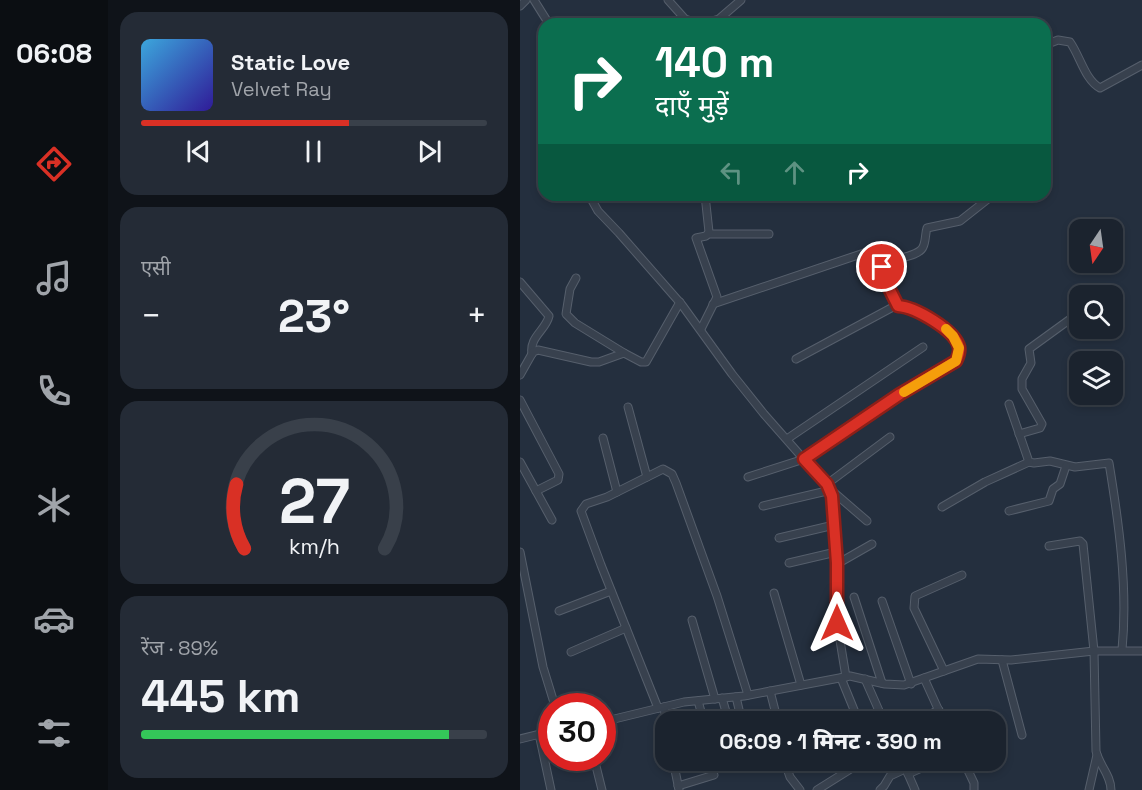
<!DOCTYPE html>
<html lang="hi">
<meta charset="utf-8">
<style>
:root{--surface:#1b232e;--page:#242b36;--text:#f1f3f6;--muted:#a0a4aa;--line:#39404a;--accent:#d93025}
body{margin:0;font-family:"Space Grotesk","Noto Sans Devanagari",sans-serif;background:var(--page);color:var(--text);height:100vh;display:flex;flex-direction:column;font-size:22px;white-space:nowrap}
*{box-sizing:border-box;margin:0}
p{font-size:20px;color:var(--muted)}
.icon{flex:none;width:33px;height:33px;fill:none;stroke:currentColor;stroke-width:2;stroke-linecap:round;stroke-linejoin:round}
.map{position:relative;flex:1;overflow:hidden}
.drawer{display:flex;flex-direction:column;gap:12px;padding:12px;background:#0f1319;width:412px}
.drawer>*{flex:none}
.banner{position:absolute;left:18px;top:18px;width:513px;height:183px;border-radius:18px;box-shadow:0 3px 9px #0003,0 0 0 2px var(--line);background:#0b6e4f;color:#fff;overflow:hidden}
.needle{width:39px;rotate:193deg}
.controls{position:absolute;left:549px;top:219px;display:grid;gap:12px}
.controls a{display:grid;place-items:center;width:54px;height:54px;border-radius:12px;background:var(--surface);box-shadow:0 3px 9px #0003,0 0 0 2px var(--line);font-size:30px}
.speed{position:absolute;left:18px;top:693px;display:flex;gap:12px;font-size:30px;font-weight:700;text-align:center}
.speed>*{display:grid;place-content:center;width:78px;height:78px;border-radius:50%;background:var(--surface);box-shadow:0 3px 9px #0003,0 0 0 2px var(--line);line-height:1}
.speed .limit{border:9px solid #d22;background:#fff;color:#111}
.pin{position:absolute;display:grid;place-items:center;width:51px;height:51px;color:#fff;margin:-26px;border:3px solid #fff;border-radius:50%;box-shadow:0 2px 6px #0007}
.me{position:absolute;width:66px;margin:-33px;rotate:0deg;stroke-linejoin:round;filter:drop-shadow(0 0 4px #0008)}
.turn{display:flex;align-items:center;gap:21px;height:126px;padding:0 18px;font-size:27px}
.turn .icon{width:78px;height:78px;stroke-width:2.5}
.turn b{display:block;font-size:42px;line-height:51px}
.lanes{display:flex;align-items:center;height:57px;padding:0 18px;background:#0003;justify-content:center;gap:30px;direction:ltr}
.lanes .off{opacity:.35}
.big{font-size:45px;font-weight:800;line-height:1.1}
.drawer .card{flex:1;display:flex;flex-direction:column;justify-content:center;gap:9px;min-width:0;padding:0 21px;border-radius:18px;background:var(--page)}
.drawer .dial{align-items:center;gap:0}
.dial svg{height:156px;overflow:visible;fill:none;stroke:var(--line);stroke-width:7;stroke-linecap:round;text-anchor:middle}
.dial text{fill:var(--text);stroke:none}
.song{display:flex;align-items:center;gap:18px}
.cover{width:72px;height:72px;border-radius:9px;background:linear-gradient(135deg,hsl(200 70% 55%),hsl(250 70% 35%))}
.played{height:6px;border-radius:3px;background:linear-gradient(90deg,var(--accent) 60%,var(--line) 60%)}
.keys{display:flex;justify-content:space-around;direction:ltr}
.heat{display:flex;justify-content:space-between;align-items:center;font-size:33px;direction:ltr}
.charge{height:9px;border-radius:4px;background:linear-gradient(90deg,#34c759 89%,var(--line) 0)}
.trip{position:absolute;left:135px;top:711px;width:351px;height:60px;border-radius:18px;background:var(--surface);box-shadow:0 3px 9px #0003,0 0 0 2px var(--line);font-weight:800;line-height:60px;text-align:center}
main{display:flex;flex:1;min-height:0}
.tab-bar{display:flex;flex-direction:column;width:108px;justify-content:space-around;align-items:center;background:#0b0e12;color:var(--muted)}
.tab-bar .icon{width:42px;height:42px}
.tab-bar .selected{color:var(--accent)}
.tab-bar b{font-size:27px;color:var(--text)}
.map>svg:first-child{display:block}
</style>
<main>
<nav class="tab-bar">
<b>06:08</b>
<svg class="icon selected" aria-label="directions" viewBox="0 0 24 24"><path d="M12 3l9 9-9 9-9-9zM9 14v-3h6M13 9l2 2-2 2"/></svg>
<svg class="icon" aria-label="music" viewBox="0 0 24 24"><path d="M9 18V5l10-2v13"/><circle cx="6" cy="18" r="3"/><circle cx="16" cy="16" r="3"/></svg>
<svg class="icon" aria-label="phone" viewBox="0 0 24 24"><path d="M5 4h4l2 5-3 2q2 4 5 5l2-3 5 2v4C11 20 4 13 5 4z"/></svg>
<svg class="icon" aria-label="climate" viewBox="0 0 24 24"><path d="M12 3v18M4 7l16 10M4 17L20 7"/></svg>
<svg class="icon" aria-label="car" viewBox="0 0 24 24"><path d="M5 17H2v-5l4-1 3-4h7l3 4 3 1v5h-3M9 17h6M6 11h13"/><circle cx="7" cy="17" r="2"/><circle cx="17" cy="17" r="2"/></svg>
<svg class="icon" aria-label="filters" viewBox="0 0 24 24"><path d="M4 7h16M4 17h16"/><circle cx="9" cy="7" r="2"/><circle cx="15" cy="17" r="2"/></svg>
</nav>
<section class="drawer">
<div class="card">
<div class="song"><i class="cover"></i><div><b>Static Love</b><p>Velvet Ray</p></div></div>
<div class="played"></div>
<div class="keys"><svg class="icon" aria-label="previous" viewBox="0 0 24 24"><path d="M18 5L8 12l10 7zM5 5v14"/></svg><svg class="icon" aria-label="pause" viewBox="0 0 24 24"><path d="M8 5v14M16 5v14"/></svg><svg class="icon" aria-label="next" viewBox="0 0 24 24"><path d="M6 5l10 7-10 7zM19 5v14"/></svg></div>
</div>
<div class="card"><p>एसी</p>
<div class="heat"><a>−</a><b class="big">23°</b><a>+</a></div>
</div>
<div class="card dial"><svg viewBox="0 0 100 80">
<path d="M14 69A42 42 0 1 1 86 69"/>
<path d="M14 69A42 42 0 0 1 10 36" stroke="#d93025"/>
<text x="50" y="56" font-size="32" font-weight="700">27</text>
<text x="50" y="72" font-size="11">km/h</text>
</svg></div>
<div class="card"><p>रेंज · 89%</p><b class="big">445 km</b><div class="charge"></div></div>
</section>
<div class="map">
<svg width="622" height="790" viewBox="0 0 622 790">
<rect width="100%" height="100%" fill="#242f3e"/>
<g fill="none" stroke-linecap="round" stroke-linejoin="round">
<!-- street casing -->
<g stroke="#565f6c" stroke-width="9">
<g id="street">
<path d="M14,0L29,24"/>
<path d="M148,0L165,19L180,24"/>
<path d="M0,6L6,0"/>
<path d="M181,24L199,19L221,0"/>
<path d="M525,45L538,40L550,42C560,56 565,80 580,88L622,65"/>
<path d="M69,195L78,211L99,233L162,305L212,374L244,414L310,489L317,563L316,616L326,677"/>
<path d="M188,234H249"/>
<path d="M56,278L50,289L46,314L55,323L104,353"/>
<path d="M0,282L29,316C26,330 9,337 12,354"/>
<path d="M193,304L344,253L364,264"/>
<path d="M378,306L362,272L364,264C373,258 399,257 403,247C406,241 405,234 407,228L440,221L473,195"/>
<path d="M181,329L197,297L176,238L186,236L189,232L185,195"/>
<path d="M0,375L13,352L18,350L71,362H79L104,353L121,362H126L160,302"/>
<path d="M0,400L39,474L38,480L16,491"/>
<path d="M489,404L509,462L514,463L530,461L555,467L589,463C599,524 608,588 602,650"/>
<path d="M108,407L127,477"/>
<path d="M499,434L520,428L522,424L502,389V379L511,363L509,349L560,312"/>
<path d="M83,438L97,492"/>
<path d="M267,439L403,347"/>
<path d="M0,462L32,520"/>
<path d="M228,477L284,459L380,394L436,361L439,348C437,344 436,339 433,335C422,324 389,305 373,307L276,359"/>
<path d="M307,484L370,437"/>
<path d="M243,506L311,490L347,521"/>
<path d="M422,507L465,482L509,462"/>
<path d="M489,511L529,501L533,489L540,484L546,466"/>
<path d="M259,538L314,525"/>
<path d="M529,546L560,541L563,544L574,651L576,751C579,765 591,775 591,790"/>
<path d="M0,552L23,667L35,706"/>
<path d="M269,563L316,552"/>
<path d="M317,564L352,544"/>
<path d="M254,593L281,685"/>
<path d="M334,597L362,683"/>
<path d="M362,601L391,684"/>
<path d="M39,611L91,591"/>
<path d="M172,620L195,699"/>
<path d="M51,652L106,628"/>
<path d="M482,660L502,735"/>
<path d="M424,671L394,608L395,596L442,575"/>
<path d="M321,678L339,722"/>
<path d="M404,678L424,722"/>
<path d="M345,679L364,722"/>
<path d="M250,691L258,722"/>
<path d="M216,697L222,722"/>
<path d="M202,698L209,722"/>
<path d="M178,701L184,722"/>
<path d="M144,707L146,722"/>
<path d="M138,708L81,565L61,511L66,504L87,497L143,469L152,474L156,483L197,596L228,695"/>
<path d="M82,722L164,702L224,696L330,676L365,684L384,685L458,659L491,660L574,651H622"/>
<path d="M393,722L419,710"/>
<path d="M19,734L31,790"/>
<path d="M0,739L32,731"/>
<path d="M74,758L82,790"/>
<path d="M153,760L159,790"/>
<path d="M264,760L270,777L280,790"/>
<path d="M382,760L395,790"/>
<path d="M443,760L454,783V790"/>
<path d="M210,763L223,760"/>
<path d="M388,774L420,760"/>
<path d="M158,786L194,775"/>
<path d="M297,790L345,760"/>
<path d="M360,790L364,786L370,776L385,769"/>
<path d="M569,790L577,755"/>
</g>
</g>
<!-- street -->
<use href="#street" stroke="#38414e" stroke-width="7"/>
</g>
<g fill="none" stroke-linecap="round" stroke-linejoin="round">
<!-- route casing -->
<g stroke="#8d1f18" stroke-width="15">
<path id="route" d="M317,623V563L312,496L307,484L284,459L380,394L436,361C438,357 440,352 439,347C435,330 395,307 378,306L363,276L362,267"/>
</g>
<!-- route -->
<use href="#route" stroke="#d93025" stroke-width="10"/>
<!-- slow -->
<path stroke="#f59e0b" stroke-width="10" d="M384,392L436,361L439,348L433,336L426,329"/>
</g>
</svg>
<div class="controls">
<a><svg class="needle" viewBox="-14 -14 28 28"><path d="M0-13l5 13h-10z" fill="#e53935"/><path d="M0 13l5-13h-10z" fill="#a0a4aa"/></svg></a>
<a><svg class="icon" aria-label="search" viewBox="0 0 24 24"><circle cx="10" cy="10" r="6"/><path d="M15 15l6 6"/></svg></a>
<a><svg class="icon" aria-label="layers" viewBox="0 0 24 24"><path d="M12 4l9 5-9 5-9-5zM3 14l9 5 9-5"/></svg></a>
</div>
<div class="speed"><div class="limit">30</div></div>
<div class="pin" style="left:362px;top:267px;background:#d93025"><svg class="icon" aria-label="arrive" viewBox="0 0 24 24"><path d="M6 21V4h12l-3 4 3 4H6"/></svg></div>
<svg class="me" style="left:317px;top:623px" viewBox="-20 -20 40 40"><path d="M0-17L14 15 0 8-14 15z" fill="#d93025" stroke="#fff" stroke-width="4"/></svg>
<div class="trip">06:09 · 1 मिनट · 390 m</div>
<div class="banner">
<div class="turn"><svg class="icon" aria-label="right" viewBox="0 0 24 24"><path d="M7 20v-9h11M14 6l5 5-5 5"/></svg><div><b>140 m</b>दाएँ मुड़ें</div></div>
<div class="lanes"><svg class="icon off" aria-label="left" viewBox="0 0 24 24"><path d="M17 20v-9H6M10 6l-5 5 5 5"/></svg><svg class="icon off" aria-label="ahead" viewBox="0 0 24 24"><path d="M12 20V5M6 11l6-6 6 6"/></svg><svg class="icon" aria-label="right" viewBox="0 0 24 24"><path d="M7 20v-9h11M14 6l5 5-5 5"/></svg></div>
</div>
</div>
</main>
